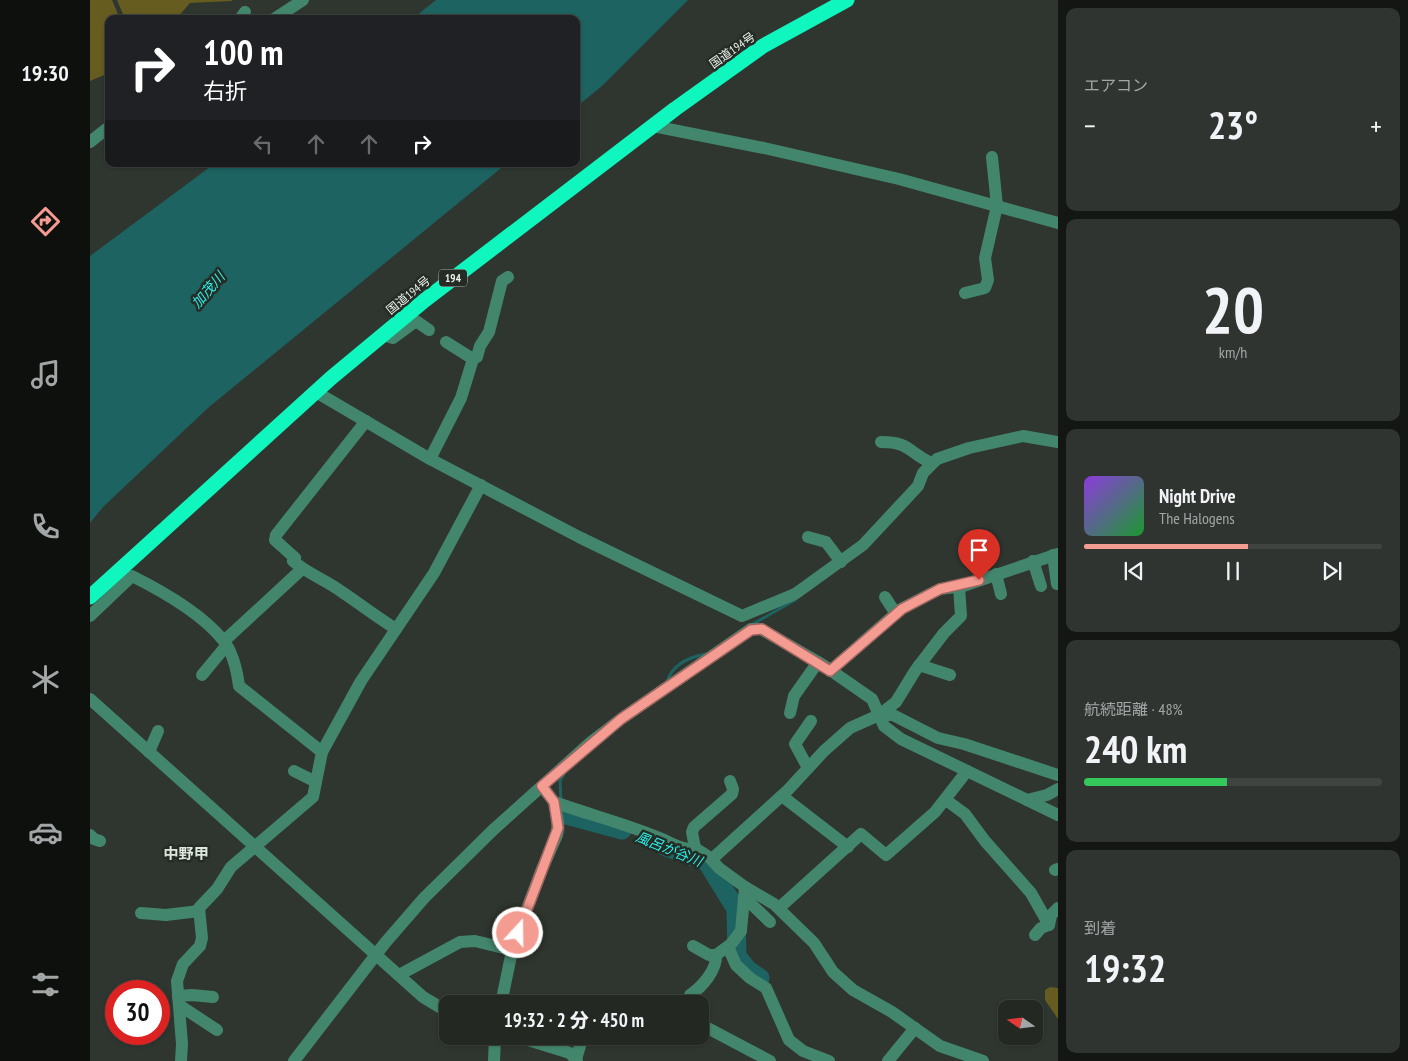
<!DOCTYPE html>
<html lang="ja">
<meta charset="utf-8">
<style>
:root{--surface:#232823;--page:#2f3430;--text:#f1f3f6;--muted:#a3a6a6;--line:#404441;--accent:#f59c92}
body{margin:0;font-family:"PT Sans Narrow","Noto Sans JP",sans-serif;background:var(--page);color:var(--text);height:100vh;display:flex;flex-direction:column;font-size:19px;white-space:nowrap}
*{box-sizing:border-box;margin:0}
p{font-size:16px;color:var(--muted)}
.icon{flex:none;width:28px;height:28px;fill:none;stroke:currentColor;stroke-width:2;stroke-linecap:round;stroke-linejoin:round}
.map{position:relative;flex:1;overflow:hidden}
.side{display:flex;flex-direction:column;gap:8px;padding:8px;background:#131613;width:350px}
.side>*{flex:none}
.top-card{position:absolute;left:15px;top:15px;width:475px;height:152px;border-radius:10px;box-shadow:0 1px 4px #0004,0 0 0 1px var(--line);background:#202124;color:#fff;overflow:hidden}
.needle{width:32px;rotate:284deg}
.tools{position:absolute;left:908px;top:1000px;display:grid;gap:10px}
.tools a{display:grid;place-items:center;width:45px;height:45px;border-radius:10px;background:var(--surface);box-shadow:0 1px 4px #0004,0 0 0 1px var(--line);font-size:25px}
.speed{position:absolute;left:15px;top:980px;display:flex;gap:10px;font-size:25px;font-weight:700;text-align:center}
.speed>*{display:grid;place-content:center;width:65px;height:65px;border-radius:50%;background:var(--surface);box-shadow:0 1px 4px #0004,0 0 0 1px var(--line);line-height:1}
.speed .limit{border:8px solid #d22;background:#fff;color:#111}
.pin{position:absolute;display:grid;place-items:center;width:42px;height:42px;color:#fff;margin:-51px -21px;border-radius:50% 50% 50% 0;rotate:-45deg;box-shadow:0 0 5px #0007}
.pin .icon{rotate:45deg}
.me{position:absolute;width:55px;margin:-28px;rotate:21deg;stroke-linejoin:round;filter:drop-shadow(0 0 4px #0008)}
.turn{display:flex;align-items:center;gap:18px;height:105px;padding:0 15px;font-size:22px}
.turn .icon{width:65px;height:65px;stroke-width:2.5}
.turn b{display:block;font-size:35px;line-height:42px}
.lanes{display:flex;align-items:center;height:48px;padding:0 15px;background:#0003;justify-content:center;gap:25px;direction:ltr}
.lanes .off{opacity:.35}
.big{font-size:38px;font-weight:800;line-height:1.1}
.side .tile{flex:1;display:flex;flex-direction:column;justify-content:center;gap:8px;min-width:0;padding:0 18px;border-radius:10px;background:var(--page)}
.side .dial{align-items:center;gap:0}
.dial b{font-size:65px;line-height:1}
.song{display:flex;align-items:center;gap:15px}
.cover{width:60px;height:60px;border-radius:8px;background:linear-gradient(135deg,hsl(270 70% 55%),hsl(130 70% 35%))}
.played{height:5px;border-radius:2px;background:linear-gradient(90deg,var(--accent) 55%,var(--line) 55%)}
.keys{display:flex;justify-content:space-around;direction:ltr}
.heat{display:flex;justify-content:space-between;align-items:center;font-size:28px;direction:ltr}
.charge{height:8px;border-radius:4px;background:linear-gradient(90deg,#34c759 48%,var(--line) 0)}
.trip{position:absolute;left:349px;top:995px;width:270px;height:50px;border-radius:10px;background:var(--surface);box-shadow:0 1px 4px #0004,0 0 0 1px var(--line);font-weight:800;line-height:50px;text-align:center}
main{display:flex;flex:1;min-height:0}
.dock{display:flex;flex-direction:column;width:90px;justify-content:space-around;align-items:center;background:#0e100e;color:var(--muted)}
.dock .icon{width:35px;height:35px}
.dock .on{color:var(--accent)}
.dock b{font-size:22px;color:var(--text)}
.map>svg:first-child{display:block}
</style>
<main>
<nav class="dock">
<b>19:30</b>
<svg class="icon on" aria-label="directions" viewBox="0 0 24 24"><path d="M12 3l9 9-9 9-9-9zM9 14v-3h6M13 9l2 2-2 2"/></svg>
<svg class="icon" aria-label="music" viewBox="0 0 24 24"><path d="M9 18V5l10-2v13"/><circle cx="6" cy="18" r="3"/><circle cx="16" cy="16" r="3"/></svg>
<svg class="icon" aria-label="phone" viewBox="0 0 24 24"><path d="M5 4h4l2 5-3 2q2 4 5 5l2-3 5 2v4C11 20 4 13 5 4z"/></svg>
<svg class="icon" aria-label="climate" viewBox="0 0 24 24"><path d="M12 3v18M4 7l16 10M4 17L20 7"/></svg>
<svg class="icon" aria-label="car" viewBox="0 0 24 24"><path d="M5 17H2v-5l4-1 3-4h7l3 4 3 1v5h-3M9 17h6M6 11h13"/><circle cx="7" cy="17" r="2"/><circle cx="17" cy="17" r="2"/></svg>
<svg class="icon" aria-label="filters" viewBox="0 0 24 24"><path d="M4 7h16M4 17h16"/><circle cx="9" cy="7" r="2"/><circle cx="15" cy="17" r="2"/></svg>
</nav>
<div class="map">
<svg width="968" height="1061" viewBox="0 0 968 1061">
<rect width="100%" height="100%" fill="#2f362f"/>
<!-- green -->
<g fill="#675c20">
<path d="M0,0H22L30,19H19V73L0,81Z"/>
<path d="M27,0H142V1L100,3L86,19H35Z"/>
<path d="M960,987L968,988V1019L955,1000V990Z"/>
</g>
<!-- water -->
<g fill="#1d6361">
<path d="M346,0H598L512,86L486,107V19H322Z"/>
<path d="M124,164H416L119,407L13,507L0,523V256Z"/>
</g>
<g fill="none" stroke-linecap="round" stroke-linejoin="round">
<!-- stream -->
<g stroke="#1d6361" stroke-width="3">
<path d="M663,624L705,600"/>
<path d="M577,682C582,664 600,657 616,654"/>
<path d="M471,801L470,781L474,774"/>
<path d="M473,833V820"/>
</g>
<!-- river -->
<g stroke="#1d6361" stroke-width="19">
<path d="M473,814L532,830"/>
<path d="M574,846L617,862L646,909L647,956L657,969L670,978"/>
</g>
<!-- minor -->
<g stroke="#43866e" stroke-width="12">
<path d="M150,19L155,12"/>
<path d="M184,19L213,0"/>
<path d="M563,126L674,148L809,179L968,223"/>
<path d="M0,142L19,127"/>
<path d="M875,293L895,288L898,280L895,258L907,206L902,157"/>
<path d="M293,335L303,338L326,321L339,330"/>
<path d="M356,342L383,359L387,357L390,346L399,332L412,281L418,277"/>
<path d="M226,392L340,459L489,537L652,616L705,594L773,545L828,486L833,473L847,459L879,448L933,436L968,442"/>
<path d="M276,421L186,535L185,540L205,558L203,561C218,574 236,580 252,592C270,604 287,617 306,629"/>
<path d="M791,442C820,442 818,452 841,463"/>
<path d="M340,459L371,398L383,359"/>
<path d="M718,537L736,542L751,562"/>
<path d="M963,555L967,584"/>
<path d="M943,561L951,586"/>
<path d="M906,574L911,594"/>
<path d="M795,597L806,614"/>
<path d="M0,616L42,576C72,591 112,614 133,640C143,652 147,671 149,686L232,752"/>
<path d="M134,641L212,569"/>
<path d="M829,665L860,675"/>
<path d="M740,671L811,609L838,595L850,589L873,586L968,554"/>
<path d="M112,675L136,646"/>
<path d="M0,699L333,997L358,1012"/>
<path d="M700,713L704,696L728,662"/>
<path d="M789,715H803L848,738L874,744L968,775"/>
<path d="M59,752L68,731"/>
<path d="M718,768L705,744L721,721"/>
<path d="M204,771L226,782"/>
<path d="M692,796L758,847"/>
<path d="M856,800L875,814L895,841L941,893L959,925"/>
<path d="M937,800L957,795L968,789"/>
<path d="M464,802C500,815 537,824 572,839C581,843 595,852 605,848L619,857L629,868L655,887L684,904L724,943L743,972L763,990L802,1012L850,1046L893,1061"/>
<path d="M0,835L4,839L10,841"/>
<path d="M605,848L602,832L604,827L642,794L643,789L640,781"/>
<path d="M622,859L697,791L734,751L760,728L789,715L806,702L825,671L854,633L871,616L869,586"/>
<path d="M965,870L968,869"/>
<path d="M654,897L680,922"/>
<path d="M689,908L771,834L796,855L845,812L877,771"/>
<path d="M51,913L76,915L109,911"/>
<path d="M945,935L951,928L959,925L961,915L968,908"/>
<path d="M603,946L619,955H626L641,944L651,931L655,887"/>
<path d="M638,947L646,965L660,978L676,988L699,1040L713,1051L739,1061"/>
<path d="M309,975L370,942L385,941L422,950"/>
<path d="M88,996L102,995L123,997"/>
<path d="M411,1004L423,946L452,869L467,835L468,821L464,802L452,786"/>
<path d="M506,1004L516,1001L525,1004"/>
<path d="M598,1004L600,995C612,987 627,970 626,955"/>
<path d="M89,1005L127,1030"/>
<path d="M610,1024L680,1061"/>
<path d="M425,1036L480,1053L487,1061"/>
<path d="M486,1059L493,1036"/>
<path d="M91,1061L92,1044L87,981L93,964L110,946L112,938L109,908L127,889L141,867L223,797L232,752L271,681L344,573L391,485"/>
<path d="M204,1061L295,943L334,898L403,830L501,742L531,719L661,629H671L733,665L782,699L794,726L811,739L968,815"/>
<path d="M404,1061L405,1036"/>
<path d="M798,1061L825,1028"/>
</g>
<!-- highway -->
<path stroke="#0ff7be" stroke-width="15" d="M0,597L241,378L335,300L585,109L673,46L757,0"/>
</g>
<g fill="none" stroke-linecap="round" stroke-linejoin="round">
<!-- route casing -->
<g stroke="#9f655f" stroke-width="12">
<path id="route" d="M428,933L468,828L464,802L452,786L531,719L661,630L672,629L740,671L812,609L850,589L889,580"/>
</g>
<!-- route -->
<use href="#route" stroke="#f59c92" stroke-width="9"/>
</g>
<g text-anchor="middle" dominant-baseline="central" stroke-width="5" stroke-linejoin="round" paint-order="stroke">
<!-- shield labels -->
<rect fill="#252c25" stroke="#b0b5b0" stroke-width="1" x="349" y="269.5" width="28" height="17" rx="4"/>
<g font-size="11" font-weight="bold" fill="#ecf0ec">
<text x="363" y="278">194</text>
</g>
<!-- street labels -->
<g font-size="12" fill="#ecf0ec" stroke="#252c25">
<text transform="translate(642 50) rotate(-35)">国道194号</text>
<text transform="translate(318 295) rotate(-39)">国道194号</text>
</g>
<!-- water labels -->
<g font-size="14" font-style="italic" fill="#2af1ec" stroke="#252c25">
<text transform="translate(118 290) rotate(-49)">加茂川</text>
<text transform="translate(579 849) rotate(22)">風呂が谷川</text>
</g>
<!-- quarter labels -->
<g font-size="15" font-weight="bold" fill="#dde6dd" stroke="#252c25">
<text x="96" y="853">中野甲</text>
</g>
</g>
</svg>
<div class="tools">
<a><svg class="needle" viewBox="-14 -14 28 28"><path d="M0-13l5 13h-10z" fill="#e53935"/><path d="M0 13l5-13h-10z" fill="#a3a6a6"/></svg></a>
</div>
<div class="speed"><div class="limit">30</div></div>
<div class="pin" style="left:889px;top:580px;background:#d93025"><svg class="icon" aria-label="arrive" viewBox="0 0 24 24"><path d="M6 21V4h12l-3 4 3 4H6"/></svg></div>
<svg class="me" style="left:428px;top:933px" viewBox="-20 -20 40 40"><circle r="17" fill="#f59c92" stroke="#fff" stroke-width="3"/><path d="M0-11L8 9 0 5-8 9z" fill="#fff"/></svg>
<div class="trip">19:32 · 2 分 · 450 m</div>
<div class="top-card">
<div class="turn"><svg class="icon" aria-label="right" viewBox="0 0 24 24"><path d="M7 20v-9h11M14 6l5 5-5 5"/></svg><div><b>100 m</b>右折</div></div>
<div class="lanes"><svg class="icon off" aria-label="left" viewBox="0 0 24 24"><path d="M17 20v-9H6M10 6l-5 5 5 5"/></svg><svg class="icon off" aria-label="ahead" viewBox="0 0 24 24"><path d="M12 20V5M6 11l6-6 6 6"/></svg><svg class="icon off" aria-label="ahead" viewBox="0 0 24 24"><path d="M12 20V5M6 11l6-6 6 6"/></svg><svg class="icon" aria-label="right" viewBox="0 0 24 24"><path d="M7 20v-9h11M14 6l5 5-5 5"/></svg></div>
</div>
</div>
<section class="side">
<div class="tile"><p>エアコン</p>
<div class="heat"><a>−</a><b class="big">23°</b><a>+</a></div>
</div>
<div class="tile dial"><b>20</b><p>km/h</p></div>
<div class="tile">
<div class="song"><i class="cover"></i><div><b>Night Drive</b><p>The Halogens</p></div></div>
<div class="played"></div>
<div class="keys"><svg class="icon" aria-label="previous" viewBox="0 0 24 24"><path d="M18 5L8 12l10 7zM5 5v14"/></svg><svg class="icon" aria-label="pause" viewBox="0 0 24 24"><path d="M8 5v14M16 5v14"/></svg><svg class="icon" aria-label="next" viewBox="0 0 24 24"><path d="M6 5l10 7-10 7zM19 5v14"/></svg></div>
</div>
<div class="tile"><p>航続距離 · 48%</p><b class="big">240 km</b><div class="charge"></div></div>
<div class="tile"><p>到着</p><b class="big">19:32</b></div>
</section>
</main>
